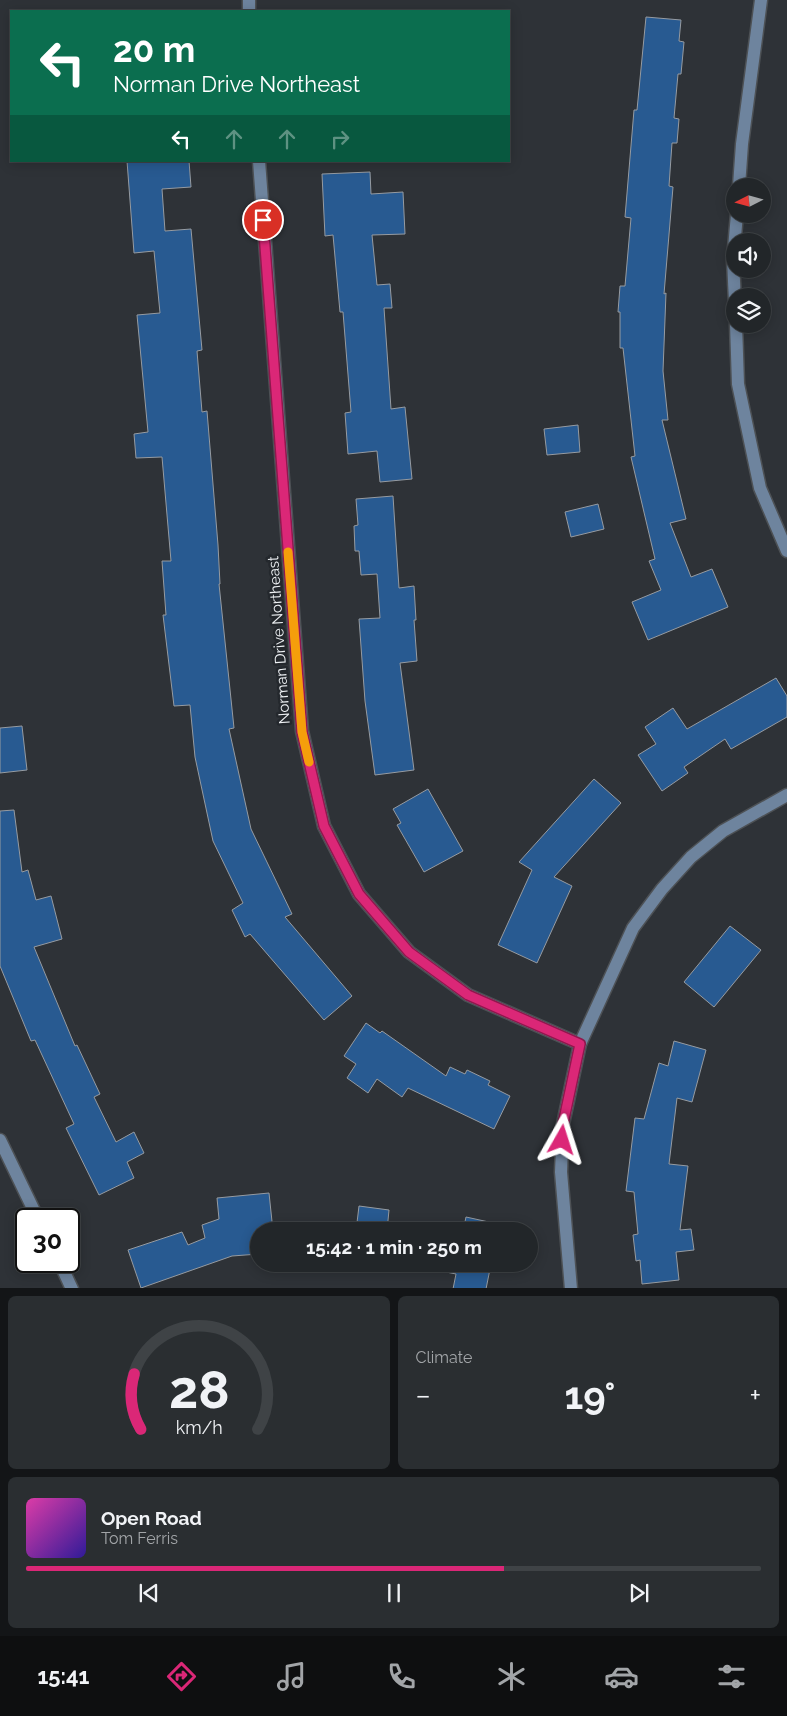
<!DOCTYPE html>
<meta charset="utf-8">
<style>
:root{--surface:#222629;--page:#2a2e31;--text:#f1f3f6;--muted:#a2a5a8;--line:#3f4346;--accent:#db2777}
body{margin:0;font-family:Raleway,sans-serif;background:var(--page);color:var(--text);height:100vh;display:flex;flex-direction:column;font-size:19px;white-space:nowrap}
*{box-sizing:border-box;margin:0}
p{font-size:16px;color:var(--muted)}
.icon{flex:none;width:28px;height:28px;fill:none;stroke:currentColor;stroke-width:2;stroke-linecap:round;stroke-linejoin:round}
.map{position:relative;height:1288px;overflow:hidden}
.drawer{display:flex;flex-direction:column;gap:8px;padding:8px;background:#131517;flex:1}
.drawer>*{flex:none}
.guide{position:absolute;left:10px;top:10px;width:500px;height:152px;border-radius:0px;box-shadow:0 2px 12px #0003,0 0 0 1px var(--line);background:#0b6e4f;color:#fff;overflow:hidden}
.needle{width:32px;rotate:264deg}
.controls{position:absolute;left:726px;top:178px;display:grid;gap:10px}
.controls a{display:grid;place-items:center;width:45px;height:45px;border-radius:50%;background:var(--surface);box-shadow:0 2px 12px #0003,0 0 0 1px var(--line);font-size:25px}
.speed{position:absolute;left:15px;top:1208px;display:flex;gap:10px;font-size:25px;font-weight:700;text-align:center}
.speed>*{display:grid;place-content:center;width:65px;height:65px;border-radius:50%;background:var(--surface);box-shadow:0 2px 12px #0003,0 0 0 1px var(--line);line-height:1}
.speed .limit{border:2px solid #111;border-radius:8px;background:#fff;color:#111}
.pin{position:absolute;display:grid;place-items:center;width:42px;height:42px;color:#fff;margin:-21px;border:2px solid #fff;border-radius:50%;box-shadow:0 1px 5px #0007}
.me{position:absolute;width:55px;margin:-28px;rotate:6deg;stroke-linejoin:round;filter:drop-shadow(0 0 4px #0008)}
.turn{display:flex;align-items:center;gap:18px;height:105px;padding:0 20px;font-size:22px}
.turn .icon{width:65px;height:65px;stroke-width:2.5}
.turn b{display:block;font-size:35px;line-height:42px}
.lanes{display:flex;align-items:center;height:48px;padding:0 20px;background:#0003;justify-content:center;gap:25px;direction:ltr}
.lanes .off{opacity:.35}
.big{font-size:38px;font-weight:700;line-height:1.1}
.drawer .tile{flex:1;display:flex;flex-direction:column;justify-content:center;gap:8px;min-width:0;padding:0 18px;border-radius:8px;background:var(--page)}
.drawer .dial{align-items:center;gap:0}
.dial svg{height:130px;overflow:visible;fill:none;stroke:var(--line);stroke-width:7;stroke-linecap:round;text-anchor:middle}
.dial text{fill:var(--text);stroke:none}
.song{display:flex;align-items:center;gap:15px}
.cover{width:60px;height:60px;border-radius:8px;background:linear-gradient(135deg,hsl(320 70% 55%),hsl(250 70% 35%))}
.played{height:5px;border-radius:2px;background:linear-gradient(90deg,var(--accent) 65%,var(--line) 65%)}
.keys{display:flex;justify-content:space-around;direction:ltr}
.heat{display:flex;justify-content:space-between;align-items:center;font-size:28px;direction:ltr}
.drawer .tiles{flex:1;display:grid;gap:8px;grid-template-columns:1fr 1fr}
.tile:last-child{grid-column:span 2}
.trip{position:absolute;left:250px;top:1222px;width:288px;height:50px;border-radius:25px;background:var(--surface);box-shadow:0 2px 12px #0003,0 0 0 1px var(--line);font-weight:700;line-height:50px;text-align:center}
.tabs{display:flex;height:80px;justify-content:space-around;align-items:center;background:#0e0f10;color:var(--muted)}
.tabs .icon{width:35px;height:35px}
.tabs .on{color:var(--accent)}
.tabs b{font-size:22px;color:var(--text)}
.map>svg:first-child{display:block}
</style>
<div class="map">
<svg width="787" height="1289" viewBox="0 0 787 1289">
<rect width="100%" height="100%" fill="#2e3237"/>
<!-- building -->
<g fill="#285a91" stroke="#969ba1">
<path d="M646,17L681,20L679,41L684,42L681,74H678L674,118L679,119L677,143H672L669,186L673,187L664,294L666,293L663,371L668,420H662L686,519L670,523L691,577L712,569L728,607L648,640L632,602L661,590L649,561L655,559L631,457L635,456L623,348H620V312H618L620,286H625L631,218L625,217L634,110H637Z"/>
<path d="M127,161H189L191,187L162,189L165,231L191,229L202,350L197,351L202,412L207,411L218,545L220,584H219L234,728L229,729L251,829L292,914L285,917L352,996L324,1020L250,934L245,937L232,910L243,903L213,841L195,757L190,705L174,706L163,615H166L162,561H171L162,457L136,458L134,434L148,432L137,315L160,313L154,251L134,253Z"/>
<path d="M370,172L371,194L403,192L405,234L372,235L377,285L390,284L392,308H384L391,409L405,407L412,479L380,482L377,451L348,454L345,413L351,412L343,312H340L333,235L325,236L322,174Z"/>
<path d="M578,425L580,452L547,455L544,429Z"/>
<path d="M393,496L399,588L414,586L416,620H414L417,661L400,663L414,770L375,775L365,701L359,619L380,618L377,574L361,575L359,551H355L354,526L358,525L356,499Z"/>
<path d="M598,504L604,529L571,537L565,512Z"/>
<path d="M776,678L787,696V717L731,749L725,739L684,767L688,773L662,791L638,755L656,744L645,727L673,708L687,729Z"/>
<path d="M22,726L27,770L0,773V728Z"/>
<path d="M594,779L621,803L554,877L572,886L537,963L498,945L532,870L519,862Z"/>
<path d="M428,789L463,851L424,872L397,825L401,823L393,809Z"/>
<path d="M14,810L22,872L28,870L36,900L51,896L62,939L34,947L75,1046L77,1045L100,1094L94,1097L116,1142L134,1132L144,1153L127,1162L134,1178L99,1195L66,1128L74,1124L35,1040L31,1041L0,966V811Z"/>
<path d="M730,926L761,950L714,1007L684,982Z"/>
<path d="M366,1023L380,1033L382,1031L446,1076L450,1067L465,1074L467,1070L490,1081L488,1085L510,1096L494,1129L408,1088L402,1097L377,1079L368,1093L347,1078L356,1064L344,1056Z"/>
<path d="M674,1041L706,1050L692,1102L677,1098L669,1164L688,1166L680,1230L691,1229L694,1250L676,1252L679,1280L642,1284L640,1260L636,1261L633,1235L638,1234L634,1192L626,1191L635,1118L644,1119L659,1063L668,1066Z"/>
<path d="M269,1193L273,1231H259V1254L232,1256L141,1288L128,1250L182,1232L188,1245L205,1238L202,1225L219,1219L217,1198Z"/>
<path d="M359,1206L389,1210L387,1231H356Z"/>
<path d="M466,1217L498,1224L497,1231H463Z"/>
<path d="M432,1264H491L486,1289H453L456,1274L431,1269Z"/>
</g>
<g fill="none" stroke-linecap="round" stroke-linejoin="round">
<!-- minor casing -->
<g stroke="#4d5155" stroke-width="15">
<g id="minor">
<path d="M249,0V11"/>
<path d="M259,161L302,731L324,826L359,894L409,952L468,995L580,1044"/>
<path d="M739,186L742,144L761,0"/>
<path d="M735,302L733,260L737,214"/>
<path d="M736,324L738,384L760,488L787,551"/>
<path d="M0,1140L38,1219"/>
<path d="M59,1261L72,1289"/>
<path d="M571,1289L561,1172L563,1124L580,1044L633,928L662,889L691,857L723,831L787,795"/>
</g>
</g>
<!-- minor -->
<use href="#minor" stroke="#6e849e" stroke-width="12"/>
</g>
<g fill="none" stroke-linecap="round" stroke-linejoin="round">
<!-- route casing -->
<g stroke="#8e194d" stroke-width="12">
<path id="route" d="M263,220L302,732L324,826L359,894L409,952L468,995L580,1044L563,1124L562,1140"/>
</g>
<!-- route -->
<use href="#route" stroke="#db2777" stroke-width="9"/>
<!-- slow -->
<path stroke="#f59e0b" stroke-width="9" d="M288,552L302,732L309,762"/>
</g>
<g text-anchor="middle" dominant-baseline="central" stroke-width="5" stroke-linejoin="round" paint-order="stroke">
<!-- street labels -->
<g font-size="15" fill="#eef1f4" stroke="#24282d">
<text transform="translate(279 640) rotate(-94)">Norman Drive Northeast</text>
</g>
</g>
</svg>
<div class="controls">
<a><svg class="needle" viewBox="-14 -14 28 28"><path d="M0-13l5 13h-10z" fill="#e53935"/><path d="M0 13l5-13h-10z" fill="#a2a5a8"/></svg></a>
<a><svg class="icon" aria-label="sound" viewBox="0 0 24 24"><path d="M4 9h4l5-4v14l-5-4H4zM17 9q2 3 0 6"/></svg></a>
<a><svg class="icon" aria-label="layers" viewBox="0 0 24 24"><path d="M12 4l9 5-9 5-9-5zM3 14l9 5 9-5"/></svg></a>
</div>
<div class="speed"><div class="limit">30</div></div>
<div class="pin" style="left:263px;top:220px;background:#d93025"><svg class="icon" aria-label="arrive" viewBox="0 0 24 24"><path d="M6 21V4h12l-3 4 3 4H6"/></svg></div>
<svg class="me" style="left:562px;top:1140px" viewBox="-20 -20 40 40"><path d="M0-17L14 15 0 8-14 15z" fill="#db2777" stroke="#fff" stroke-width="4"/></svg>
<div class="trip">15:42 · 1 min · 250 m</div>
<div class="guide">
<div class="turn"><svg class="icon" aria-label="left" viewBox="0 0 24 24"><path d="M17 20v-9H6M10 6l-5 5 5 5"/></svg><div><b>20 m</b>Norman Drive Northeast</div></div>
<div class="lanes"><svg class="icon" aria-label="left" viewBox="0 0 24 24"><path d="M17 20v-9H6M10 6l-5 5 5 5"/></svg><svg class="icon off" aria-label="ahead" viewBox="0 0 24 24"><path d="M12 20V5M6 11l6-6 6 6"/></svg><svg class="icon off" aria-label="ahead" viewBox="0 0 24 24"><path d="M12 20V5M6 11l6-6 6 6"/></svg><svg class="icon off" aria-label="right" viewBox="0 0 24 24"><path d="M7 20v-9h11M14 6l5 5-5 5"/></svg></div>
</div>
</div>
<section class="drawer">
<div class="tiles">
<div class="tile dial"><svg viewBox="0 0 100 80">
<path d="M14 69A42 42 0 1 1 86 69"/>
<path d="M14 69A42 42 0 0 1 10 35" stroke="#db2777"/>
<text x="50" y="56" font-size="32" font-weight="700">28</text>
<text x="50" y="72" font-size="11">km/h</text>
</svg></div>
<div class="tile"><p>Climate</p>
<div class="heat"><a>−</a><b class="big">19°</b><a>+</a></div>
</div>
<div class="tile">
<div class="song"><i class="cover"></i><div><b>Open Road</b><p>Tom Ferris</p></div></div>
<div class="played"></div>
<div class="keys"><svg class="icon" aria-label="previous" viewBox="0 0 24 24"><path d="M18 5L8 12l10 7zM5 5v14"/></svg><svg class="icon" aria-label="pause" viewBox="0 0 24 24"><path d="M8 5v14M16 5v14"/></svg><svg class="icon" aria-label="next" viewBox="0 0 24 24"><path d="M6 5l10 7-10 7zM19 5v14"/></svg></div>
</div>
</div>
</section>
<nav class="tabs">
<b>15:41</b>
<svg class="icon on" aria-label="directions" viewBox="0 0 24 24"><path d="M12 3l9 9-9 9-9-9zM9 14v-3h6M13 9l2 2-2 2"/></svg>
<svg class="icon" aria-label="music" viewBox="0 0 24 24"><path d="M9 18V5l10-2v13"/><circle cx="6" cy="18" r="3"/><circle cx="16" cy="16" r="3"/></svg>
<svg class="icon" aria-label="phone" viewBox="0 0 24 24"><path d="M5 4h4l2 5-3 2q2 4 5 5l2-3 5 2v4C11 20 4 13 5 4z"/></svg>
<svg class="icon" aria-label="climate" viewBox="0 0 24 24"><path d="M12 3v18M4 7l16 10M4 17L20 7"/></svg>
<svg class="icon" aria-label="car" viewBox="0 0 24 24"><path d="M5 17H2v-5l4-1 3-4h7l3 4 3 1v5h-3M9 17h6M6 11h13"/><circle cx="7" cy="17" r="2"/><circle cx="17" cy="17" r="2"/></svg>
<svg class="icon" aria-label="filters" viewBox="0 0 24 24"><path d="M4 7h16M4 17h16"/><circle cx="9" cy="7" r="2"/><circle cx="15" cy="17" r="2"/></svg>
</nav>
